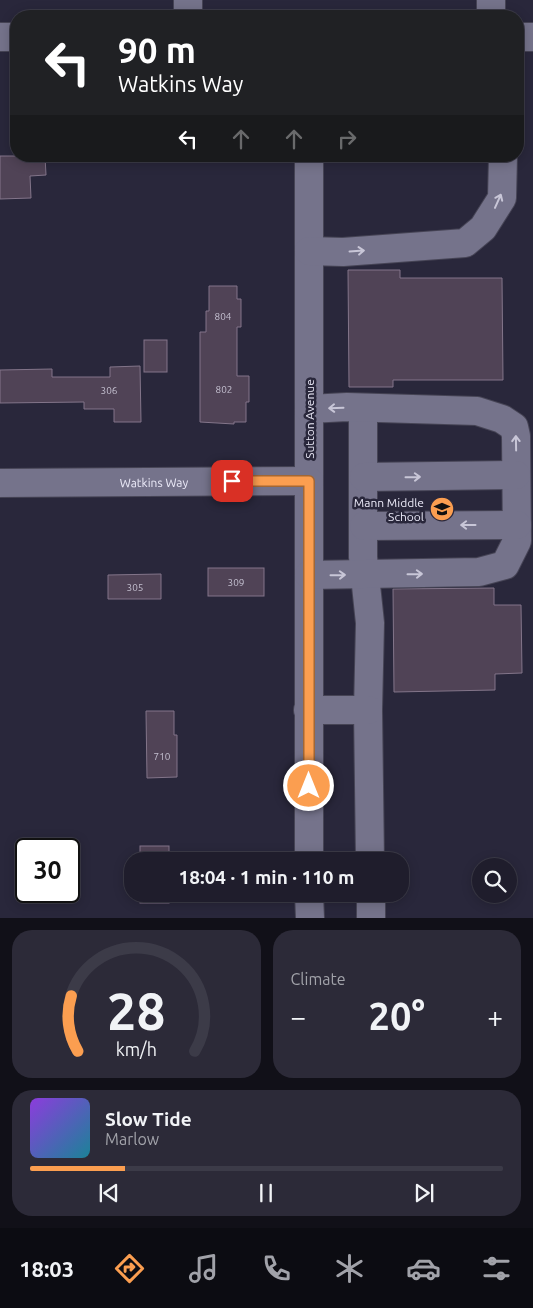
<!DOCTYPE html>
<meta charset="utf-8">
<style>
:root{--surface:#1f1d2c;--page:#2c2a38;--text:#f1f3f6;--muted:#a1a2a9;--line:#3c3b48;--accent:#fb9e50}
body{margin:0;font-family:Ubuntu,sans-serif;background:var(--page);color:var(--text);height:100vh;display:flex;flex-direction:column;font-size:19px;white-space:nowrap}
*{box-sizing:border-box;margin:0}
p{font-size:16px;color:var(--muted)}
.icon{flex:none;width:28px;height:28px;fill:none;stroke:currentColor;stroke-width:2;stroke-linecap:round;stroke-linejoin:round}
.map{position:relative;height:918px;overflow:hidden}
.drawer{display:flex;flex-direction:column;gap:12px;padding:12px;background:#111018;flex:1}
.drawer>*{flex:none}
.hud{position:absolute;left:10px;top:10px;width:514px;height:152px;border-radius:20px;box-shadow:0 2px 12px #0003,0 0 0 1px var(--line);background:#202124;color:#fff;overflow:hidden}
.tools{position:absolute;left:472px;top:858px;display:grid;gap:10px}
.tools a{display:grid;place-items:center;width:45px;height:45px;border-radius:50%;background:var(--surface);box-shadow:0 2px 12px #0003,0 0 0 1px var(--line);font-size:25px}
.speed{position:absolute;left:15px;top:838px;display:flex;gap:10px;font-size:25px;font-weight:700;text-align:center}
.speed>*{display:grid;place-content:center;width:65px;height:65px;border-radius:50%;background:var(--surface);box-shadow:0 2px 12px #0003,0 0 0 1px var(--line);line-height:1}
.speed .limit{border:2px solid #111;border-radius:8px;background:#fff;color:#111}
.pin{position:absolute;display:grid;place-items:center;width:42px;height:42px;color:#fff;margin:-21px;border-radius:10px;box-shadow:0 2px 8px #0006}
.me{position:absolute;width:55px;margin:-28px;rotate:0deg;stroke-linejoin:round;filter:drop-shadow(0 0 4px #0008)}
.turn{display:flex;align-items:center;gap:18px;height:105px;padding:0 25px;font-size:22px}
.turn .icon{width:65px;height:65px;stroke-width:2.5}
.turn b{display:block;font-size:35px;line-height:42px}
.lanes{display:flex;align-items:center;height:48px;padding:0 25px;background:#0003;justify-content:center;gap:25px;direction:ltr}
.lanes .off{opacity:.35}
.big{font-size:38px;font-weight:700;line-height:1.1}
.drawer .card{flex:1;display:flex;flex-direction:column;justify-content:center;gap:8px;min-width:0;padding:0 18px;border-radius:20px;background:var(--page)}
.drawer .dial{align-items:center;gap:0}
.dial svg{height:130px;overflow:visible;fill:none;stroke:var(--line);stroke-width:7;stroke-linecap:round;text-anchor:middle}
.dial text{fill:var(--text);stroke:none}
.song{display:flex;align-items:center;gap:15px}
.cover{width:60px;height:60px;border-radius:8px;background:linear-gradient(135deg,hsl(270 70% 55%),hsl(190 70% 35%))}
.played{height:5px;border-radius:2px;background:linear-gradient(90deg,var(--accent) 20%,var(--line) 20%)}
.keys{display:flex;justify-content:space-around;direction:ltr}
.heat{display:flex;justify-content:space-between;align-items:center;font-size:28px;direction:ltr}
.drawer .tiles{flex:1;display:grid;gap:12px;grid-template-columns:1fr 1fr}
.card:last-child{grid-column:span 2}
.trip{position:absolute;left:124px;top:852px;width:285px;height:50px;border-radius:20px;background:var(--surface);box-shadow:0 2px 12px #0003,0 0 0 1px var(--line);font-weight:700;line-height:50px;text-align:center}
.dock{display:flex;height:80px;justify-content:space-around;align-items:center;background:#0c0c12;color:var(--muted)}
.dock .icon{width:35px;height:35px}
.dock .on{color:var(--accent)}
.dock b{font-size:22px;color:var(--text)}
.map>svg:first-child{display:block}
</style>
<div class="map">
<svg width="533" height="918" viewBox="0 0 533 918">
<rect width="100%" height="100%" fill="#29273b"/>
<!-- building -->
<g fill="#504356" stroke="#83758a">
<path d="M0,156H45L46,175L30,176L31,198L0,199Z"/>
<path d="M348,270H400V278H502L503,380H393V387H349Z"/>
<path d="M209,286H237V299H241V327H237V376H249V402H246V422H234V424L200,422V332H206V311H209Z"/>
<rect x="144" y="340" width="23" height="32"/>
<path d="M140,366L141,422H114V409H84V402L0,403V370L52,369V377H110V367Z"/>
<rect x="208" y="568" width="56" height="28"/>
<path d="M161,574V599H108V575Z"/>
<path d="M494,588V605H521L522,673L495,674V690L394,692L393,589Z"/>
<path d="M146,711H174V735H177V777L147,778Z"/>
<rect x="140" y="846" width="29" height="15"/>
<rect x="140" y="894" width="29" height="9"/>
</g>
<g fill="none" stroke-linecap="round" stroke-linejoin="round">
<!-- minor casing -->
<g stroke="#464455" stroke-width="30">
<g id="minor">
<path d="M188,0V16"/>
<path d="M491,16V0"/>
<path d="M0,37H16"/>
<path d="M518,37H533"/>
<path d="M309,156V861"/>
<path d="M309,251L343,252L465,243L483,228L502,198L503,156"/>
<path d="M363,408V557L370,623L368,710L370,861"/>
<path d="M309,409L347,407L477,411L502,419L514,427L516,436L517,541L505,565L479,572L309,575"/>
<path d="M364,477L516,475"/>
<path id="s1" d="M0,483L309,481"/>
<path d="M364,526L517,525"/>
<path d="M308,710H368"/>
<path d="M309,894L310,918"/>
<path d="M371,894V918"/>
</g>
</g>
<!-- minor -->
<use href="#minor" stroke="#75738b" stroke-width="28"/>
</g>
<!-- one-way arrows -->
<defs><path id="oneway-shaft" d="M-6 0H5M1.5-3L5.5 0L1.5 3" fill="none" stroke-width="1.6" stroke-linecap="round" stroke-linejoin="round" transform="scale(1.25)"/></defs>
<g stroke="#c8c6d7">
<use href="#oneway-shaft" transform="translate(498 201) rotate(-66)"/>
<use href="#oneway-shaft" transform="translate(357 251) rotate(-4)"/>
<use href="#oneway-shaft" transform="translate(336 408) rotate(178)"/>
<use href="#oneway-shaft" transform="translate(516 443) rotate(-91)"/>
<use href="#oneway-shaft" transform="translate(413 477) rotate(-1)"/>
<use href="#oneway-shaft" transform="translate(468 525) rotate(180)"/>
<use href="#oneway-shaft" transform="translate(415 574) rotate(-1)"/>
<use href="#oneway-shaft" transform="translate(338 575) rotate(-1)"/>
</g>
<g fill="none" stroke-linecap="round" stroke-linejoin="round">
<!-- route casing -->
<g stroke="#a36734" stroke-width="12">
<path id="route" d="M232,481H309V786"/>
</g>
<!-- route -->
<use href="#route" stroke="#fb9e50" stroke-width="9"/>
</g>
<!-- icons -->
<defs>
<g id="school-disc" transform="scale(1.25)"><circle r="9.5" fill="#fb9e50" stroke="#29273b"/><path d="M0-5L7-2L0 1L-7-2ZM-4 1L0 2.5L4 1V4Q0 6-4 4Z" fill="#111"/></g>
</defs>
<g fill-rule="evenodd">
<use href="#school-disc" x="442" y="509"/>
</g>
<g text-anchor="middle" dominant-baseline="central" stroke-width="5" stroke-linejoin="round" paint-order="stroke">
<!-- number labels -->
<g font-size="10" fill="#c4c0d0">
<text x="223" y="316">804</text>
<text x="224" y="389">802</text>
<text x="109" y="390">306</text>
<text x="236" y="582">309</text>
<text x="135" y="587">305</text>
<text x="162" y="756">710</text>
</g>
<!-- street labels -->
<g font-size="12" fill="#ebeaf8" stroke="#29273b">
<text transform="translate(309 419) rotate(-90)">Sutton Avenue</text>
<text stroke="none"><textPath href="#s1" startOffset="154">Watkins Way</textPath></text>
</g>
<!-- poi labels -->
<g font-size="12" fill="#ebeaf8" stroke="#29273b" text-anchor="end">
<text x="424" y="502">Mann Middle<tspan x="424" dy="14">School</tspan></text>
</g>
</g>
</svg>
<div class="tools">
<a><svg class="icon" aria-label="search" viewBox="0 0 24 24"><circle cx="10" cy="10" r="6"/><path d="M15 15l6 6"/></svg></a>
</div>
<div class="speed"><div class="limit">30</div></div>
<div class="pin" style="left:232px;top:481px;background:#d93025"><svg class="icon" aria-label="arrive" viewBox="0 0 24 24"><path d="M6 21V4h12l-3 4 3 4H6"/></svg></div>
<svg class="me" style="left:309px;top:786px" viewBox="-20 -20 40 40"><circle r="17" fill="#fb9e50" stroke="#fff" stroke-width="3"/><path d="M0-11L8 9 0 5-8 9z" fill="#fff"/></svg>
<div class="trip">18:04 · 1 min · 110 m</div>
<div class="hud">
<div class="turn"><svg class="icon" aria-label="left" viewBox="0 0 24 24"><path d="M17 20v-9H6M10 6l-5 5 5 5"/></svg><div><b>90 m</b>Watkins Way</div></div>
<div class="lanes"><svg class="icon" aria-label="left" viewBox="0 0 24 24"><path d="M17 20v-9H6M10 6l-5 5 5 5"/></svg><svg class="icon off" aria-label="ahead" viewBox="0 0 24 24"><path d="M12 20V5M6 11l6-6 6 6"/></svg><svg class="icon off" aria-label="ahead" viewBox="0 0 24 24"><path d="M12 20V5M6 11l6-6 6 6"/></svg><svg class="icon off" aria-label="right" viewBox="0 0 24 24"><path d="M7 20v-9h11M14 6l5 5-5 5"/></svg></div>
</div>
</div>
<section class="drawer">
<div class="tiles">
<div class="card dial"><svg viewBox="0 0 100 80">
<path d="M14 69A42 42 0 1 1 86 69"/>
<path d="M14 69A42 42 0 0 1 10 35" stroke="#fb9e50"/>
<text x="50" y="56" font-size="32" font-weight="700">28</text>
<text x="50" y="72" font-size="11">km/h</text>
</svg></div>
<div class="card"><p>Climate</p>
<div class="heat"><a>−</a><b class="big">20°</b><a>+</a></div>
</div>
<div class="card">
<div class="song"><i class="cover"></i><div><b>Slow Tide</b><p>Marlow</p></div></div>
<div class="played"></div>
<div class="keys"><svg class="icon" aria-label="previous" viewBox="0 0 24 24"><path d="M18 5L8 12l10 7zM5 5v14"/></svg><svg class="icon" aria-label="pause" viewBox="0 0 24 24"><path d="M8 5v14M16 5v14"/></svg><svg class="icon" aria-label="next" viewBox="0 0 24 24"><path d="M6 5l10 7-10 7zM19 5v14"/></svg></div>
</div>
</div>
</section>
<nav class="dock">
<b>18:03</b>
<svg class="icon on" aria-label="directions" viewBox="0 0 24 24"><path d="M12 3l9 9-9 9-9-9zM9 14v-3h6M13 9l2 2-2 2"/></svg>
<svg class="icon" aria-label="music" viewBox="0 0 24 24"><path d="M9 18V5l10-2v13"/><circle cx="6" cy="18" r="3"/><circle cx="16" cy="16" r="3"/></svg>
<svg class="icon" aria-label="phone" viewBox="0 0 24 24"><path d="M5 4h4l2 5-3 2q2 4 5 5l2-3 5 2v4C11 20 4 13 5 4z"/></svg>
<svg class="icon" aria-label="climate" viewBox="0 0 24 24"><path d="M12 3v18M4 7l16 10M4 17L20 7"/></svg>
<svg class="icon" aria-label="car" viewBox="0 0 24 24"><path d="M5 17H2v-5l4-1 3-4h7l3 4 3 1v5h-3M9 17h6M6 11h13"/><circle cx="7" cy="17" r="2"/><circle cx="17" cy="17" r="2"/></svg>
<svg class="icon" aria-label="filters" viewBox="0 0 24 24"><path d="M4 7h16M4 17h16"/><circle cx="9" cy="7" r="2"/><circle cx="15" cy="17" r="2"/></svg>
</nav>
